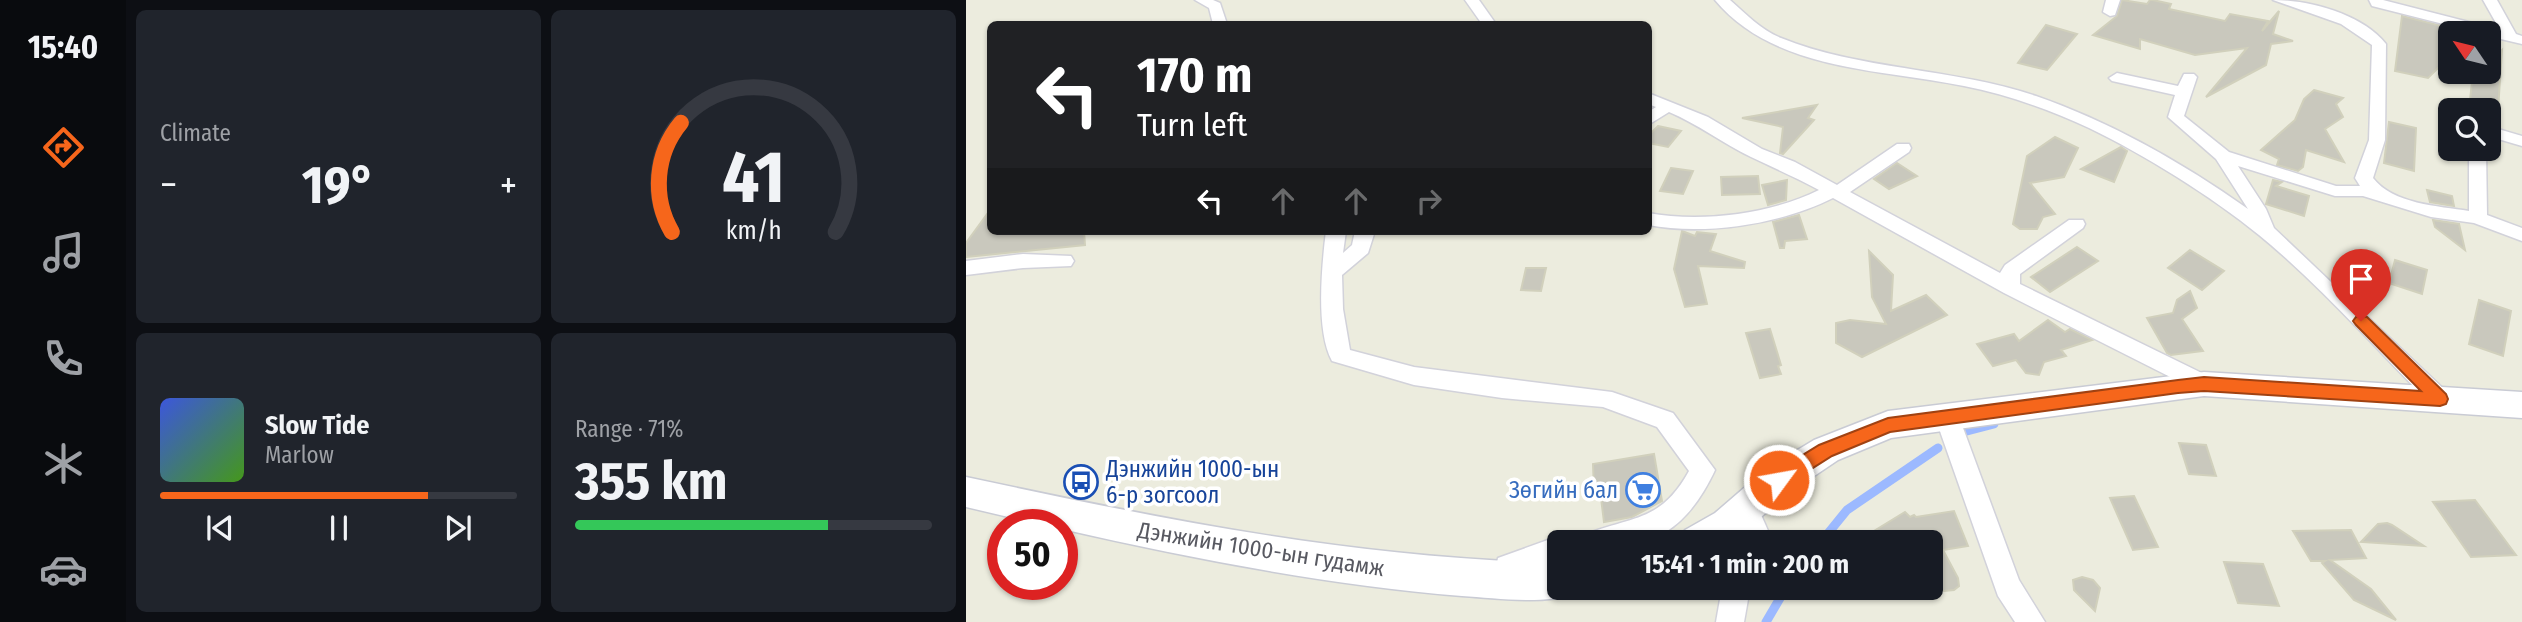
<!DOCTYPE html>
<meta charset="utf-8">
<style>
:root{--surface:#171b24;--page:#20242c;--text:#f1f3f6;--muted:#9ea1a6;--line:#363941;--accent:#f6661b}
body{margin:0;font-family:"Fira Sans Condensed",sans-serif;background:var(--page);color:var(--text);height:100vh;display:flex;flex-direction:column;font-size:26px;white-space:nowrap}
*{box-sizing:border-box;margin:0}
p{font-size:23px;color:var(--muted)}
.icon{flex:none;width:38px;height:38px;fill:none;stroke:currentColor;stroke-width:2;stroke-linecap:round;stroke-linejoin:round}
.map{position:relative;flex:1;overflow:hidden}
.drawer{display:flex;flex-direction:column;gap:10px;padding:10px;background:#0d0f14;width:840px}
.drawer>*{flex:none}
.banner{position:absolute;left:21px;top:21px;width:665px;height:214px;border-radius:10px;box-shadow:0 2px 5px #0004;background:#202124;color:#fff;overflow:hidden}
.needle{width:46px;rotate:305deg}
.buttons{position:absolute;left:1472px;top:21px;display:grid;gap:14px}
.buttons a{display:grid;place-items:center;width:63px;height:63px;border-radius:10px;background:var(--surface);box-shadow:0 2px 5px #0004;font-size:35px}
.speed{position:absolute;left:21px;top:509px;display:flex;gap:14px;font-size:35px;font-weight:700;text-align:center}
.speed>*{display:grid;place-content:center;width:91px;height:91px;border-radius:50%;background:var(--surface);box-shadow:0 2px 5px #0004;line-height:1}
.speed .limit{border:10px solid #d22;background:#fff;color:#111}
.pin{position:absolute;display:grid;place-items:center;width:60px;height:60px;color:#fff;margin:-72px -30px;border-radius:50% 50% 50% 0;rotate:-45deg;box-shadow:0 0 7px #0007}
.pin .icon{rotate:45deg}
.me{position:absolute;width:77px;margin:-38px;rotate:58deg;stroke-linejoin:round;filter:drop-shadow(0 0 5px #0008)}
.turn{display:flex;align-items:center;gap:24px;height:147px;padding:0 35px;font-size:32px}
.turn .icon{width:91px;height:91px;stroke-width:2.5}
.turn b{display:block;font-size:49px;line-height:60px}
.lanes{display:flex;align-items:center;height:66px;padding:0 35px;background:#0003;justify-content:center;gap:35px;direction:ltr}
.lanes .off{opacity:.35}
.big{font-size:52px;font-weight:700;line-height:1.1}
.drawer .widget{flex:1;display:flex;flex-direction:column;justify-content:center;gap:10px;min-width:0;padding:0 24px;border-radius:10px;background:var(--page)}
.drawer .dial{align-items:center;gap:0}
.dial svg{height:182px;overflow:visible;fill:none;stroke:var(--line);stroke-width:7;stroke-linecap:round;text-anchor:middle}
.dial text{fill:var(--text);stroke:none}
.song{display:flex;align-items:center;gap:21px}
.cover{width:84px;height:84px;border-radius:10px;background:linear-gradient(135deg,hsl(230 70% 55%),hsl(100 70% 35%))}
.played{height:7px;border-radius:4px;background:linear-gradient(90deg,var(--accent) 75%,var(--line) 75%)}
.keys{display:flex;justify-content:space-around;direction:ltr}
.heat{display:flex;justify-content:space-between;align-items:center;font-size:38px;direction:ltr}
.charge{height:10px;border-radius:5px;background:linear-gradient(90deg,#34c759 71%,var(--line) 0)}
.drawer .tiles{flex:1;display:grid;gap:10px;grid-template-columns:repeat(2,1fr)}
.trip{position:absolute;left:581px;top:530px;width:396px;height:70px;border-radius:10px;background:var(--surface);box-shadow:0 2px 5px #0004;font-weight:700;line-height:70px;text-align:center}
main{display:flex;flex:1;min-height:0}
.dock{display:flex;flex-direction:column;width:126px;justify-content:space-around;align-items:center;background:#090b0e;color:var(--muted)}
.dock .icon{width:49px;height:49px}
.dock .active{color:var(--accent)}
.dock b{font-size:32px;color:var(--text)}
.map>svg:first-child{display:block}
</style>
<main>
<nav class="dock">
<b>15:40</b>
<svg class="icon active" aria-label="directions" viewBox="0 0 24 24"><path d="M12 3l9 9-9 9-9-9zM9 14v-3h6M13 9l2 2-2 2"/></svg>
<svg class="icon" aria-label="music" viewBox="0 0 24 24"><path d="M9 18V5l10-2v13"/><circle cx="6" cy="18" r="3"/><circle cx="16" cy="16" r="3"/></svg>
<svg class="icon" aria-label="phone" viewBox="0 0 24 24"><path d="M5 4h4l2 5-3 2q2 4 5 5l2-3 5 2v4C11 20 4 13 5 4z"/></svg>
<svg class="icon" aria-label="climate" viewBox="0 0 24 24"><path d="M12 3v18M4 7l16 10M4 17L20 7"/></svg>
<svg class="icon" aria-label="car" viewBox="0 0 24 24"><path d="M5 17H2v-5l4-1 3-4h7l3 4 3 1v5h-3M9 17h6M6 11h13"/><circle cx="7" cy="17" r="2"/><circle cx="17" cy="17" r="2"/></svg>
</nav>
<section class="drawer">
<div class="tiles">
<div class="widget"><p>Climate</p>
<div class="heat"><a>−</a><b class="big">19°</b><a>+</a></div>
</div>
<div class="widget dial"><svg viewBox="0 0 100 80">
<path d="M14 69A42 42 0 1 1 86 69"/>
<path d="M14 69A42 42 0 0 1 18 21" stroke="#f6661b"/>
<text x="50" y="56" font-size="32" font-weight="700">41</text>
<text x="50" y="72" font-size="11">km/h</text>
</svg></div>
<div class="widget">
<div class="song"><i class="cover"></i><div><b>Slow Tide</b><p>Marlow</p></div></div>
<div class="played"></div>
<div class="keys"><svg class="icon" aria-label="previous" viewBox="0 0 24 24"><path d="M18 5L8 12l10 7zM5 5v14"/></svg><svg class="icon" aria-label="pause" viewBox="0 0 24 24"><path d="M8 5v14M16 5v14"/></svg><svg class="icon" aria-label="next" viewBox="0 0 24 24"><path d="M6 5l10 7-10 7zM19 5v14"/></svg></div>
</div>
<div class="widget"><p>Range · 71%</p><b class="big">355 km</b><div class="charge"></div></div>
</div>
</section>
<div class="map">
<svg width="1556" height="622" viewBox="0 0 1556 622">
<rect width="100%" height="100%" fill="#ececde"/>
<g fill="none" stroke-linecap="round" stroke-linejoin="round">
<!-- stream -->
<g stroke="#9cb9ff" stroke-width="9">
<path d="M1001,431L1028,424"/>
<path d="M855,542L881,510L972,448"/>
<path d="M800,622L820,588"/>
</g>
</g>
<!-- building -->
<g fill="#c9c8bd" stroke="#d1d0bc" stroke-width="2">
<path d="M1156,0L1181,4L1184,0H1187L1205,4L1203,9L1259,21L1264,14L1302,21L1296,31L1313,11L1307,34L1327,41L1305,44L1300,65L1240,97L1281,48L1229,55L1174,39V49L1127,35L1151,16Z"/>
<path d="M1436,16L1484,28V68L1473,67L1462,78L1429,71Z"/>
<path d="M1080,25L1111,34L1081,70L1052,63Z"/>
<path d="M1536,50L1532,110H1503L1507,72H1522V64Z"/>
<path d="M1348,90L1377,98L1370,104L1377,117L1359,129L1378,162L1340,150L1337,167L1332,171L1311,165L1313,159L1295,150L1329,120L1338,99Z"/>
<path d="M851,105L842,118L848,120L817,154L814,153L817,127L776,118Z"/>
<path d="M1423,122L1450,128L1448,171L1418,163Z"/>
<path d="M692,126L715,131L702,147L682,143V136Z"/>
<path d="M1089,137L1112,148L1098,177L1064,183L1089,214L1077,217L1071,229H1054L1047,224L1061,156Z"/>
<path d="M1155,147L1161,151L1148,182L1115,169Z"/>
<path d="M931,163L951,176L923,189L908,179Z"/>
<path d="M705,168L727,171L717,194L694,191Z"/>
<path d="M792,176L794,194L756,195L755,177Z"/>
<path d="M821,180L820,200L802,205L796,185Z"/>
<path d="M1307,180L1316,182L1310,186L1343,196L1338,216L1300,204Z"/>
<path d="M1461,190L1486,196L1488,206L1464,202Z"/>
<path d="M24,210V231H118L119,245L0,257V243Z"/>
<path d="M833,215L841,239L819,241L818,248H814L807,222Z"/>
<path d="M1467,220L1493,224L1499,250L1469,227Z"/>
<path d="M716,231L729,236L731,232L750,234L744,251L779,262L778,268L732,266L741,304L719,307L708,269Z"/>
<path d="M1111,247L1132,261L1084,292L1065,277Z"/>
<path d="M1224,250L1258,271L1236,290L1202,268Z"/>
<path d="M903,251L927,275L925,311L960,295L981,315L896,357L870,343V323L884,320L920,324L906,297Z"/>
<path d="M1429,260L1461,270L1456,294L1423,283Z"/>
<path d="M560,268H580L575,291L555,290Z"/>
<path d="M1224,291L1231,308L1216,319L1237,351L1205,355L1201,353L1181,318L1207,313L1211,300Z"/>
<path d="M1513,300L1545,311L1537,356L1503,344Z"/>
<path d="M1082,320L1099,332L1104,329L1126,340L1095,350L1100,356L1078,362L1073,375L1060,373L1050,360L1027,366L1011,344L1048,334L1053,341Z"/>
<path d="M804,329L815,365L812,366L815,374L794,378L780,333Z"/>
<path d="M1213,443L1240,445L1250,476L1223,474Z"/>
<path d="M688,454L696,501L666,517L638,522L634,490L628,491L627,464Z"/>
<path d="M1168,496L1192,547L1167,550L1144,498Z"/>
<path d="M1509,500L1550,555L1505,557L1467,502Z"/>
<path d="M988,511L1002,546L977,550L992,578L993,586L988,590L978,591L969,585L964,574V542H890L939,512L944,517L948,515L950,517Z"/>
<path d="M1421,523L1426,525L1458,546L1395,542L1412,524Z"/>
<path d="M1385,530L1400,558L1364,560L1405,589L1430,620L1388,600L1356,563L1359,561H1345L1327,531Z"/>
<path d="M1258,562L1297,564L1313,606L1272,603Z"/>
<path d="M1116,577L1127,580L1134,588L1129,611L1108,590L1107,580Z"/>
</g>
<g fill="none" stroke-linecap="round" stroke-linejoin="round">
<!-- street casing -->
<g stroke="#d2d2da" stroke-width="3">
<g id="street">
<path d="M229,0H247L254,3L261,24H247L243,8Z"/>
<path d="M499,0H513L530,24H516Z"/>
<path d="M749,0H764C780,14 795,30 815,38C893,70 988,68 1070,96C1145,122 1217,163 1282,209L1250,159L1202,117L1209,95L1146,81L1143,78L1151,73L1212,86L1218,74H1228L1231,77L1218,116L1263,152L1370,186H1394L1389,178L1403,140L1406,45L1375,24L1307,0C1344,0 1396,14 1420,44L1419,140L1407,178C1427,204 1472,206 1503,211V149H1520L1521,215L1556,228V241L1508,223L1465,217L1397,196H1369L1272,166L1300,209L1308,228L1482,393L1486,399L1482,405L1474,408L1466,405C1410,349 1354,285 1293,235C1245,196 1179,155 1123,128C1084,110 1040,94 998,86C915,69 808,71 749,0Z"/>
<path d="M1140,0H1154L1149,15L1144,16L1137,12Z"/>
<path d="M1403,0H1417L1534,30L1517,0H1531L1550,34L1556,36V44L1522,36V33H1513L1406,6Z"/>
<path d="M682,93L742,117L796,149L829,162L871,185L931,144H943L945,148L943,152L884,192L1034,273L1039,265L1103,220H1117L1119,224L1117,228L1054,274V284L1246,378L1249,384L1246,390L1238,393L1230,390L1038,293L867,198C815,224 740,236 682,225V213C736,223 805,214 853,190C831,178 808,168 785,157C756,143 732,124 703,112L682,125V112L690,107L682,104Z"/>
<path d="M1522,126L1556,136V146L1522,136Z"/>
<path d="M360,231H380L377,253L386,245L389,231H409L402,253L376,275L377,309L384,350L448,367L646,392L707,413L749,470C734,502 710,537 671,542C654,545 634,542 616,542L620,534C667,516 695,522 723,471L691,427L637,407L536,398L448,385L366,361C349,330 356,264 360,231Z"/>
<path d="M57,254L105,256L108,261L105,266L57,268L0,275V261Z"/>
<path d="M981,408L989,410L993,417L1053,580L1079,622H1049L1032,596L969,417L973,410Z"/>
<path d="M780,498L789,501L803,533L799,542H773L777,533L767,509L771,501Z"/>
<path d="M593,536L604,542H593V560L555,575L551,589L541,593L531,589L527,580L532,558Z"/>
<path d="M756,588H784L778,622H750Z"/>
</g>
</g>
<!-- secondary casing -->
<g stroke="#c9cbd4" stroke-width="3">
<g id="secondary">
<path d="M1238,372L1556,392V418L1238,396L925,438L872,460L826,491L765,542H713L719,530L749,513L800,469L848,440L922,411Z"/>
<path d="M0,477C200,520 387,558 593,563V588H609L607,594C577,605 528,598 496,596C361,585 228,559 96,529V525H77L0,507Z"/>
</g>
</g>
<!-- street -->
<use href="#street" fill="#fff" fill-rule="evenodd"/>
<!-- secondary -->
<use href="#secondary" fill="#fff" fill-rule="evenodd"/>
</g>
<!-- route -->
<path fill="#f6661b" stroke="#a04212" stroke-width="2" d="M1395,316L1401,317L1480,394L1482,399L1480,404L1474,406L1238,391L1212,393L924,432L866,456L820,485L813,488L806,485L804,480L806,474L853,445L922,418L1212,380L1238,377L1455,391L1390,325L1387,321L1390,317Z"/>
<!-- icons -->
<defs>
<g id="bus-ring" transform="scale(1.75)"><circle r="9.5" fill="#fff" stroke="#1a4fb4" stroke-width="1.5"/><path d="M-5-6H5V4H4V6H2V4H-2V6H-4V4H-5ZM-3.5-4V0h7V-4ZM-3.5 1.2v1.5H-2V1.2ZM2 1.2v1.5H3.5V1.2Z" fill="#1a4fb4"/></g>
<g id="supermarket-ring" transform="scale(1.75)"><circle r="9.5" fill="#fff" stroke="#3f7fe0" stroke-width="1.5"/><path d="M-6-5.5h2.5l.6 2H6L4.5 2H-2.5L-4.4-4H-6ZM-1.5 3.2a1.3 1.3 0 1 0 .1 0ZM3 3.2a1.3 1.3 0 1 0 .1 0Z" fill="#3f7fe0"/></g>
</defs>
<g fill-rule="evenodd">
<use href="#bus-ring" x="115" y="482"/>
<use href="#supermarket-ring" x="677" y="490"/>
</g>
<g text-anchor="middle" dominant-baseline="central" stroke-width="7" stroke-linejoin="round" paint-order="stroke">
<!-- near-transit labels -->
<g font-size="23" fill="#164399" stroke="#fff" text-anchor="start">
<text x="140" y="469">Дэнжийн 1000-ын<tspan x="140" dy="26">6-р зогсоол</tspan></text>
</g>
<!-- near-shop labels -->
<g font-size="23" fill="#366cbe" stroke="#fff" text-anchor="end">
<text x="652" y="490">Зөгийн бал</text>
</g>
<!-- near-street labels -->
<g font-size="23" fill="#585961" stroke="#fff">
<text transform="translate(295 549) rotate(9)">Дэнжийн 1000-ын гудамж</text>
</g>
</g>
</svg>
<div class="buttons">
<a><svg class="needle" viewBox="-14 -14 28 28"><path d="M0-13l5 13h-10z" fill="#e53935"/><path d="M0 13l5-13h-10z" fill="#9ea1a6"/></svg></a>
<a><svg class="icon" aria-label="search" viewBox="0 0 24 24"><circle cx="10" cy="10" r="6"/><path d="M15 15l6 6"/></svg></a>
</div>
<div class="speed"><div class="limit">50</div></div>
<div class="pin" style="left:1395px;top:321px;background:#d93025"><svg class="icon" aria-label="arrive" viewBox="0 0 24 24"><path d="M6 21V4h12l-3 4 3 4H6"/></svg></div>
<svg class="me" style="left:813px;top:480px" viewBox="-20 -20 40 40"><circle r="17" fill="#f6661b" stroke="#fff" stroke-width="3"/><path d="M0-11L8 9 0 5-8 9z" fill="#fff"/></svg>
<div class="trip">15:41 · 1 min · 200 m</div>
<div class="banner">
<div class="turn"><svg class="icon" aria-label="left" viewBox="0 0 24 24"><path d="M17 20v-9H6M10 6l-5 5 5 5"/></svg><div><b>170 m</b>Turn left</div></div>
<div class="lanes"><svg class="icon" aria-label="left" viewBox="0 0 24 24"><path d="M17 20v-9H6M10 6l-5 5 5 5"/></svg><svg class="icon off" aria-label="ahead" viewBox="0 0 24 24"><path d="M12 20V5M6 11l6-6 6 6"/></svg><svg class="icon off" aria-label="ahead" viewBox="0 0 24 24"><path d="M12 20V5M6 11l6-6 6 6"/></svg><svg class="icon off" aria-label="right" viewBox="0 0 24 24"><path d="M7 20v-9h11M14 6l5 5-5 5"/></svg></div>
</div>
</div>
</main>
